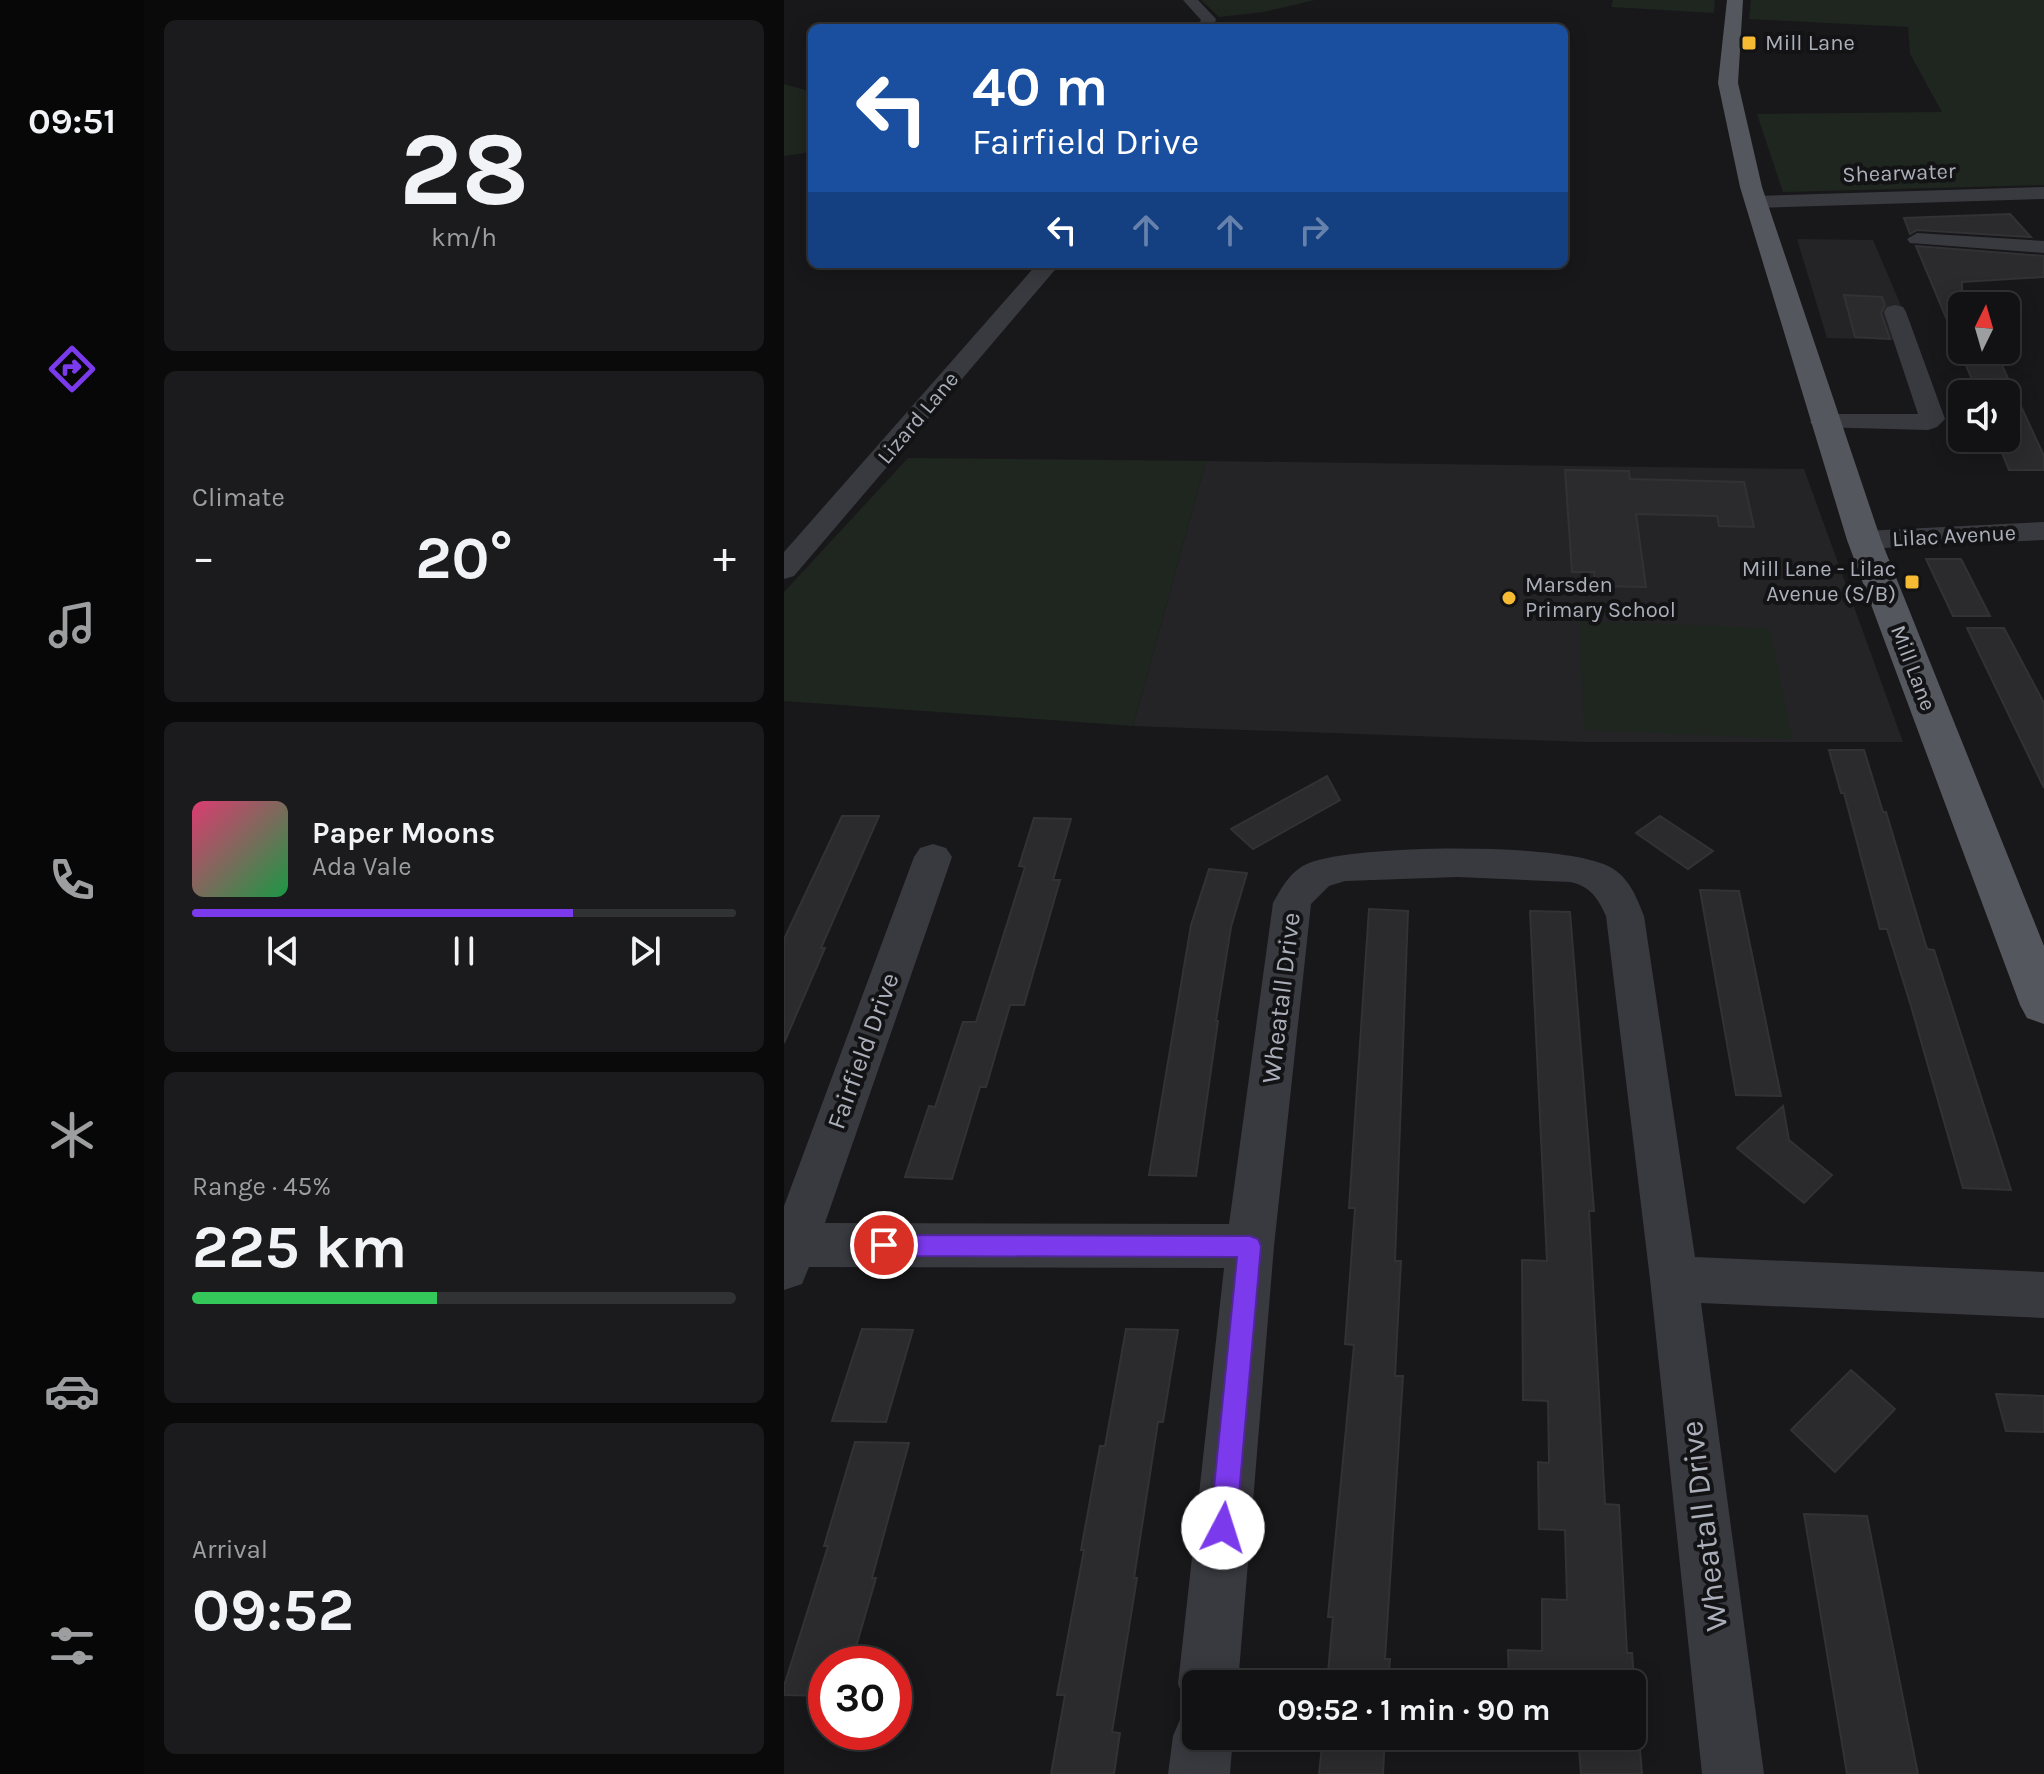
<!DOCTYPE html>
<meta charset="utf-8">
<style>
:root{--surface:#121214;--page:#1b1b1d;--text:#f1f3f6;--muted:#9c9ea0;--line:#313234;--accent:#7c3aed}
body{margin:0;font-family:Karla,sans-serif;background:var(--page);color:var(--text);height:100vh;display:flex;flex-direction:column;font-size:30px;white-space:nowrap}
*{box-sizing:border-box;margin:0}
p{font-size:26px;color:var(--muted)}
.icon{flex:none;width:44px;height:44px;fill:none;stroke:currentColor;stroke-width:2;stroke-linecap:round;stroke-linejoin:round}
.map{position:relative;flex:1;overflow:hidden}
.drawer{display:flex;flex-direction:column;gap:20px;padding:20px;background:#0a0a0b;width:640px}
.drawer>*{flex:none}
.banner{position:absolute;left:24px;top:24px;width:760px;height:244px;border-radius:12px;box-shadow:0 4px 20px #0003,0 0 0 2px var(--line);background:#1a4fa0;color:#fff;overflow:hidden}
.needle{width:52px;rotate:5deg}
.fabs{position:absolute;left:1164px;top:292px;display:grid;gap:16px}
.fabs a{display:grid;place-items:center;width:72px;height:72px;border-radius:12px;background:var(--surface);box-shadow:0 4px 20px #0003,0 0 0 2px var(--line);font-size:40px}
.speed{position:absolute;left:24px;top:1646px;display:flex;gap:16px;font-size:40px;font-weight:700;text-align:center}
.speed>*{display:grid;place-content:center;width:104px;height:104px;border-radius:50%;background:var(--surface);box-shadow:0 4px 20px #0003,0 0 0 2px var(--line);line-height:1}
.speed .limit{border:12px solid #d22;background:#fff;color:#111}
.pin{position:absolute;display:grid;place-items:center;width:68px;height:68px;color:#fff;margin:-34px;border:4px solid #fff;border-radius:50%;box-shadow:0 2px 8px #0007}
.me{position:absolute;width:88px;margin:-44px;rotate:5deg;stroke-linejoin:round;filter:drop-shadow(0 0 6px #0008)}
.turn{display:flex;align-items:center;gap:28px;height:168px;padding:0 32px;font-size:36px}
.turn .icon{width:104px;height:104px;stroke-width:2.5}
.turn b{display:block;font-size:56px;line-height:68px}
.lanes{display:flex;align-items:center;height:76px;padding:0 32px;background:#0003;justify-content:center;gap:40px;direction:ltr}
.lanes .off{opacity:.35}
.big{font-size:60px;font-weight:700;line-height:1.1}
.drawer .widget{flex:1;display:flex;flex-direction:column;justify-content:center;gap:12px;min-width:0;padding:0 28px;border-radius:12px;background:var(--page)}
.drawer .dial{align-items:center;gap:0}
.dial b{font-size:104px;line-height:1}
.song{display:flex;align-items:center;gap:24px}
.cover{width:96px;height:96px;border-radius:12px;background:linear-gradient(135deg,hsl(340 70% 55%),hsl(140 70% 35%))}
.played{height:8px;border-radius:4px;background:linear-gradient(90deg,var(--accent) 70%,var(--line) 70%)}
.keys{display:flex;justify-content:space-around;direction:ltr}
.heat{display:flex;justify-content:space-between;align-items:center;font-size:44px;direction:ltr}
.charge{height:12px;border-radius:6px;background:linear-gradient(90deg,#34c759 45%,var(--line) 0)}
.trip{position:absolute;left:398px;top:1670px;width:464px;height:80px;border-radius:12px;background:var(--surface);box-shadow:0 4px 20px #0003,0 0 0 2px var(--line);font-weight:700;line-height:80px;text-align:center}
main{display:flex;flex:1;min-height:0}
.tabs{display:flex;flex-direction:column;width:144px;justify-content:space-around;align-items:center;background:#070708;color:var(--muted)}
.tabs .icon{width:56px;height:56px}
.tabs .selected{color:var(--accent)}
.tabs b{font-size:36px;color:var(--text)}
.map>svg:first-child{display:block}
</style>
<main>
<nav class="tabs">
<b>09:51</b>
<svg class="icon selected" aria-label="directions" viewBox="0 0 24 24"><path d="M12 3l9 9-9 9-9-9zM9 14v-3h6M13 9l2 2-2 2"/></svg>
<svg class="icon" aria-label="music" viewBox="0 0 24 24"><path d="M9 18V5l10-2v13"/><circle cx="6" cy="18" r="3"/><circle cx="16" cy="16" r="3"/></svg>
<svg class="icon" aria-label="phone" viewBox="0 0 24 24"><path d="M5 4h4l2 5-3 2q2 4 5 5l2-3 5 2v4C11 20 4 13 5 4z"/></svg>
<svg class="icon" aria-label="climate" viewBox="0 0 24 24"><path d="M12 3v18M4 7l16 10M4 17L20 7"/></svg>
<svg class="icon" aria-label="car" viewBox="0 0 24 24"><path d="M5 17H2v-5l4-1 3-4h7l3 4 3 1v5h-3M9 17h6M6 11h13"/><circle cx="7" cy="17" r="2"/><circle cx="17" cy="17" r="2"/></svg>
<svg class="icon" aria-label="filters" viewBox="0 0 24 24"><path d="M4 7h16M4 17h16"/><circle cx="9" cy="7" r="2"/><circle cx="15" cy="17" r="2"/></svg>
</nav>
<section class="drawer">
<div class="widget dial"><b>28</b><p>km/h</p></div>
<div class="widget"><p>Climate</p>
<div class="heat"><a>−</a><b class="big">20°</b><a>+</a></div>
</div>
<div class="widget">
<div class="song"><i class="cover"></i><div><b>Paper Moons</b><p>Ada Vale</p></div></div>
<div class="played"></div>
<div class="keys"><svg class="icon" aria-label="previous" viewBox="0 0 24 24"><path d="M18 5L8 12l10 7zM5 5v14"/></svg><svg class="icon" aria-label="pause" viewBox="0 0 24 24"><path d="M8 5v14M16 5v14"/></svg><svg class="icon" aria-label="next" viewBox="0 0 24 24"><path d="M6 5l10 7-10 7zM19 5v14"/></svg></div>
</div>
<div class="widget"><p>Range · 45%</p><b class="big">225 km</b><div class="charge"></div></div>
<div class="widget"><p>Arrival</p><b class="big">09:52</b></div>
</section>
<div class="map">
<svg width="1260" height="1774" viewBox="0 0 1260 1774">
<rect width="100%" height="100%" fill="#18181a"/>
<!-- built -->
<g fill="#242427">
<path d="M1013,239L1089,240L1118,308H1102L1113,340L1043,338Z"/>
<path d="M422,461L1020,469L1119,742H801L349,726Z"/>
</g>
<!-- green -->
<g fill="#1e261f">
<path d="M417,0H531L480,12L435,17Z"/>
<path d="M829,0H931L930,13L827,7Z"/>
<path d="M967,0H1260V185L999,192L973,114L1158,112L1126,54L1124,27L965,19Z"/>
<path d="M0,84L28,92V152L0,156Z"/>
<path d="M124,458L422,461L349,726L0,701V592Z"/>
<path d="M796,621L986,628L1008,739L800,730Z"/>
</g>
<!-- building -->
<g fill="#2b2b2e" stroke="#323236" stroke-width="2">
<path d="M1226,214L1247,237L1133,230L1126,234L1120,218Z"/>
<path d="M1132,246L1260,256V277L1178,282V350H1211L1260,456V470H1225L1212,438H1222V394H1194Z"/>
<path d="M1060,295L1098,297L1101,305L1097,313L1106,339L1071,337Z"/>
<path d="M781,470L845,471L846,479L960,482L970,527L935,526L933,516L852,514L862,587L811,586L810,572H788Z"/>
<path d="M1142,559H1177L1206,616H1169Z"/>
<path d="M1183,628H1220L1260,703V788Z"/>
<path d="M1045,750H1080L1099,812H1102L1143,949L1150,950L1227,1190L1179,1188L1127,1006L1103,929H1096L1060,793H1057Z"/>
<path d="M543,776L556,800L469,849L447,829Z"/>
<path d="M58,816H95L37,948H41L0,1043V939Z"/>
<path d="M876,816L929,851L904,869L852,833Z"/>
<path d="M250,818L287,819L269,880H276L240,1005H226L202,1087H196L168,1179L121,1177L145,1106L151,1107L179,1022H192L241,867L235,866Z"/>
<path d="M425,869L463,873L447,927L432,1021H434L412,1176L365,1175L407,925Z"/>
<path d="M916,890L955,891L997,1096L952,1095Z"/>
<path d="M585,909L624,911L611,1261H617L611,1376H619L601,1659H606L604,1684H543L549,1617H544L570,1345L561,1344L571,1208H565Z"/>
<path d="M746,911L786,912L810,1211H805L821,1504L835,1505L843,1653H848L858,1774H797L794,1736H848V1684L725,1682L724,1650L758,1651V1599L783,1600L781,1530L755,1529L754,1462L765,1463L764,1401L739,1400L738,1260L763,1261Z"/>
<path d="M999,1106L1005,1140L1048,1175L1020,1203L953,1148Z"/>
<path d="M78,1329L129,1330L102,1422L48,1421Z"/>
<path d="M342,1329L394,1330L379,1422H374L350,1578H353L328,1732L336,1733L330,1774H267L281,1695H273L300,1550H297L316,1446H321Z"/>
<path d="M1067,1370L1111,1409L1051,1472L1007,1430Z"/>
<path d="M1212,1394L1260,1396V1432L1222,1431Z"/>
<path d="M71,1442L125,1443L88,1578H92L67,1664H42V1696L0,1695V1686L44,1546H40Z"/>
<path d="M1020,1514L1083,1516L1134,1774H1063Z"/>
<path d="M539,1736H601L599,1774H535Z"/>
</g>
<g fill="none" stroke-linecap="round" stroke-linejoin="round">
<!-- minor -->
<g fill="#393a3f" fill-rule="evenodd">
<path d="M399,0H414L432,19L429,28H413L417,20Z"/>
<path d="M1260,187V199L971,208L961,202L971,196Z"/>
<path d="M1133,233L1260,241V253L1126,243L1123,239Z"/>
<path d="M253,264H276L10,576L0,579V552Z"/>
<path d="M1111,305L1119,307L1122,312L1161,419L1153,427L1144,430L1030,427L1026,422L1030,417L1039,414H1134L1100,312L1103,307Z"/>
<path d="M1260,522V540L1080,549L1070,546L1066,540L1070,534L1080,531Z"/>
<path d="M149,844L162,848L168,857L41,1223L445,1224L489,903C498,887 507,870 525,863C574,844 781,842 826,867C845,877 853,898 860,916L911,1257L1260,1272V1318L917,1303L980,1774H918L866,1279L822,916C814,898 806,886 786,882L674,877L561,881L545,886L527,904L490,1246L454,1684H412V1736H449L446,1774H384L389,1736L398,1715L412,1709L403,1705L394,1684L440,1268L25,1267L18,1284L0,1290V1206L130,857L136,848Z"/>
</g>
<!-- major -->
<path fill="#55575e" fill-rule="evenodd" d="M943,0H959L954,83L978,187L1097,540L1260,946V1024L1243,1018L1236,1005L1063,540L956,187L934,83Z"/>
</g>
<!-- route -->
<path fill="#7c3aed" stroke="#51269a" stroke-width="2" d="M100,1235L466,1236L474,1239L477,1246L452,1528L448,1537L439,1541L429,1537L426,1528L453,1257L100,1256L92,1253L89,1245L92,1238Z"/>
<!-- markers -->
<g fill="#f7ba33" stroke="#131315" stroke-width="3">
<rect x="957" y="35" width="16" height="16" rx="4"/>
<rect x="1120" y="574" width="16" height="16" rx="4"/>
<circle cx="725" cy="598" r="8"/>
</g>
<g text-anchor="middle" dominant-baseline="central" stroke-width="8" stroke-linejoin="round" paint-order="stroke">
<!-- far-poi labels -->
<g font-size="22" fill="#aaafba" stroke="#131315" text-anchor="start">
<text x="981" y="43">Mill Lane</text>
<text x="1112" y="569" text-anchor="end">Mill Lane - Lilac<tspan x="1112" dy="25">Avenue (S/B)</tspan></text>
<text x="741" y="585">Marsden<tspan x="741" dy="25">Primary School</tspan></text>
</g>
<!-- far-street labels -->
<g font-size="22" fill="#aaafba" stroke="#131315">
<text transform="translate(1115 173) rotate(-2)">Shearwater</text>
<text transform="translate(134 418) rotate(-50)">Lizard Lane</text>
<text transform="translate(1170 536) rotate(-3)">Lilac Avenue</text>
<text transform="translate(1129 668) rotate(69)">Mill Lane</text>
</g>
<!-- street labels -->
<g font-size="26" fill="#aaafba" stroke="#131315">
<text transform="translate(497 998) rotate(-83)">Wheatall Drive</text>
<text transform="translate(79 1051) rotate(-70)">Fairfield Drive</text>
</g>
<!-- near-street labels -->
<g font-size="32" fill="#aaafba" stroke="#131315">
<text transform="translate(920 1526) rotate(-97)">Wheatall Drive</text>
</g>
</g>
</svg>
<div class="fabs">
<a><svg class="needle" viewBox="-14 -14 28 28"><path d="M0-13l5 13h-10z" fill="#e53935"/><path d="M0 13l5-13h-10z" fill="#9c9ea0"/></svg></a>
<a><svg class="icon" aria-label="sound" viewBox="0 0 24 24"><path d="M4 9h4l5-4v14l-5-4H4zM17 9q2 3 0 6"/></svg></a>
</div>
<div class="speed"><div class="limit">30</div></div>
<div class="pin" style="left:100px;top:1245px;background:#d93025"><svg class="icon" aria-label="arrive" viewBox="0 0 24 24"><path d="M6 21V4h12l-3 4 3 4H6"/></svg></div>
<svg class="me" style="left:439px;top:1528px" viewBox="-20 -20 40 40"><circle r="19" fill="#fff"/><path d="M0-13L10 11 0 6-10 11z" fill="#7c3aed"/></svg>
<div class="trip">09:52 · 1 min · 90 m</div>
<div class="banner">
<div class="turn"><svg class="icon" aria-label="left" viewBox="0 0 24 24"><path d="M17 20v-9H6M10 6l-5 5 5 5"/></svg><div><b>40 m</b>Fairfield Drive</div></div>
<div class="lanes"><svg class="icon" aria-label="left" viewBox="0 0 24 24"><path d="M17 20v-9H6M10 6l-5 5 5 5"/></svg><svg class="icon off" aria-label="ahead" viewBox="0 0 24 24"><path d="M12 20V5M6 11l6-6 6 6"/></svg><svg class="icon off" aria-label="ahead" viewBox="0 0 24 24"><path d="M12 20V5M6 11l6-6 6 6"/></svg><svg class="icon off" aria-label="right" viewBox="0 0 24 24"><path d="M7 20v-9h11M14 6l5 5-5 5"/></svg></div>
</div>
</div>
</main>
